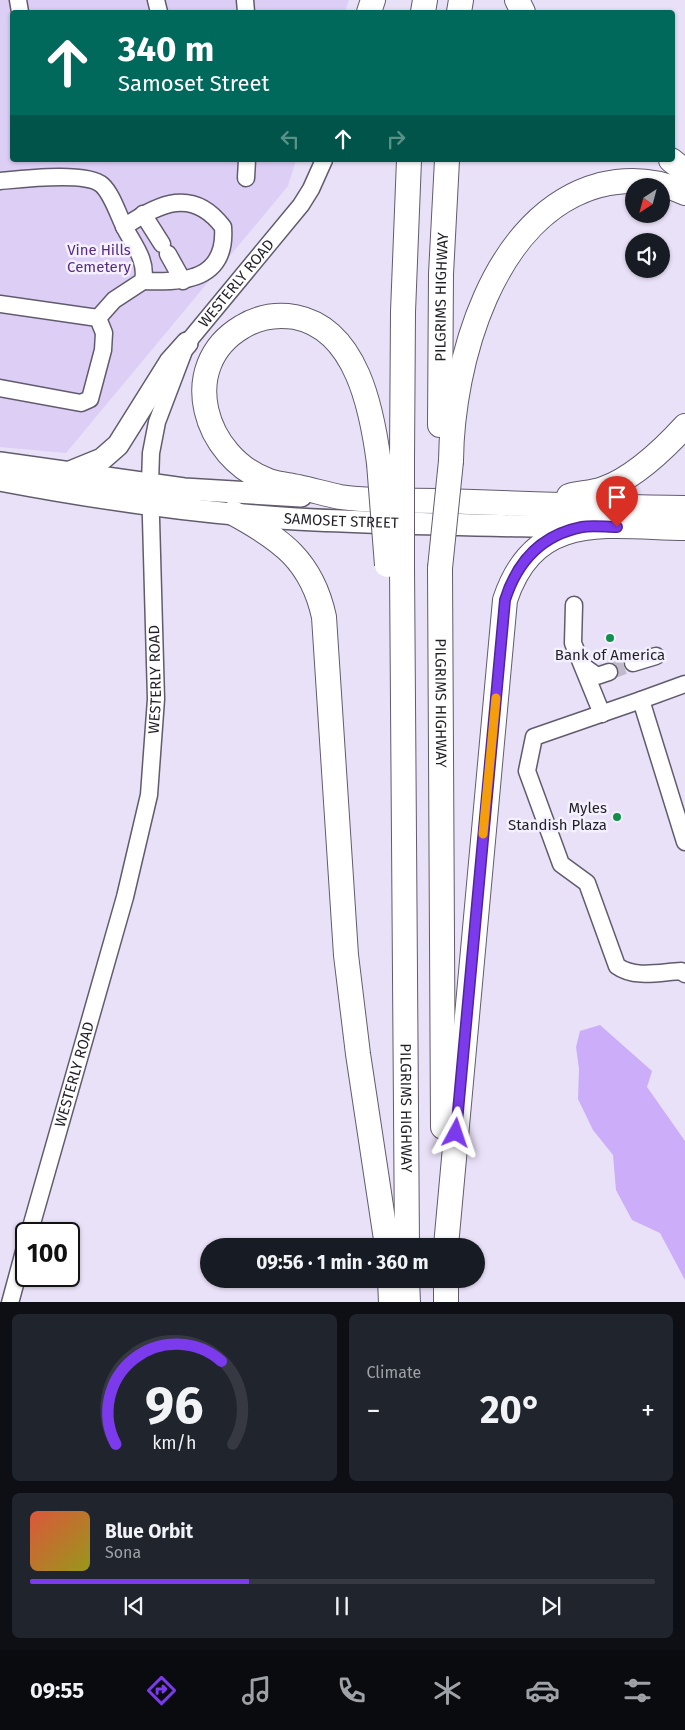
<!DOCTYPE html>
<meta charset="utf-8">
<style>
:root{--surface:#171b24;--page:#20242c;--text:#f1f3f6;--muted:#9ea1a6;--line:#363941;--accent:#7c3aed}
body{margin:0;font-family:"Fira Sans",sans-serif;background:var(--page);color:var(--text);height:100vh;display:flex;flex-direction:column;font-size:19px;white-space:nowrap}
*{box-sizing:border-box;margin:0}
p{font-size:16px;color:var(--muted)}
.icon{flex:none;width:28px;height:28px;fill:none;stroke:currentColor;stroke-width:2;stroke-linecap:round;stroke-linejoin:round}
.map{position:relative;height:1302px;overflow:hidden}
.sheet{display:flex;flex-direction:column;gap:12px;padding:12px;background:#0d0f14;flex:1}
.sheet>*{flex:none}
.guide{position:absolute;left:10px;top:10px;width:665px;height:152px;border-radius:5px;box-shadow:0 1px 4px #0004;background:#00695c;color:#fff;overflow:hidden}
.needle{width:32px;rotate:216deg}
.buttons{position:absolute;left:625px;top:178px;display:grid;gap:10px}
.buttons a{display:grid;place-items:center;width:45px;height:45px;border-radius:50%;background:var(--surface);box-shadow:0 1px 4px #0004;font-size:25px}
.speed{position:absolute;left:15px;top:1222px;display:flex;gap:10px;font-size:25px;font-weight:700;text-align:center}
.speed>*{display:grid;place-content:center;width:65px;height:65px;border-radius:50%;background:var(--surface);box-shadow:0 1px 4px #0004;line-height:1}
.speed .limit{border:2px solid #111;border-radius:8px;background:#fff;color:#111}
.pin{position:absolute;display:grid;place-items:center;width:42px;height:42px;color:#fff;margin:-51px -21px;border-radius:50% 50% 50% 0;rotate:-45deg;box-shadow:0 0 5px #0007}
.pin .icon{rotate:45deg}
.me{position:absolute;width:55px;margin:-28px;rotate:5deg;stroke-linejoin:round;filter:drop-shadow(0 0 4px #0008)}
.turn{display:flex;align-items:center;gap:18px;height:105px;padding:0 25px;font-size:22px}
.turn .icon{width:65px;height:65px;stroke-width:2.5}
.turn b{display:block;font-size:35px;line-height:42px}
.lanes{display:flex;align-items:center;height:48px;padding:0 25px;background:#0003;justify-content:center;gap:25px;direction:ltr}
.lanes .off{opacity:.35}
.big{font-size:38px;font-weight:700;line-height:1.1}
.sheet .widget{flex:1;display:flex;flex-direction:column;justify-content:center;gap:8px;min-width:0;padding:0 18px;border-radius:8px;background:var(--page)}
.sheet .dial{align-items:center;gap:0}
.dial svg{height:130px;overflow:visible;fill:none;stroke:var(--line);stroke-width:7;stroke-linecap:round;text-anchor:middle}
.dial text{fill:var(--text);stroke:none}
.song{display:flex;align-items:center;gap:15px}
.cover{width:60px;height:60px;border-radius:8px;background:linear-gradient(135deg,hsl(10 70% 55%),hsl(60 70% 35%))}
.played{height:5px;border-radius:2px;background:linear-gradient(90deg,var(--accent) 35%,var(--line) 35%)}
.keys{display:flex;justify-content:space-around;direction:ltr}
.heat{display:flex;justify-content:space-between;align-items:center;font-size:28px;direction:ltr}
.sheet .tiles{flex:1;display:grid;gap:12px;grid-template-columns:1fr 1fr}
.widget:last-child{grid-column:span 2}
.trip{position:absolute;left:200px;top:1238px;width:285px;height:50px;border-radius:25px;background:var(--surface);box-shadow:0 1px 4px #0004;font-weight:700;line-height:50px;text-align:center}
.dock{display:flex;height:80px;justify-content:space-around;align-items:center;background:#090b0e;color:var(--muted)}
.dock .icon{width:35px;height:35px}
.dock .selected{color:var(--accent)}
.dock b{font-size:22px;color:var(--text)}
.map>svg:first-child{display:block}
</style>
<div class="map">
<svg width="685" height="1303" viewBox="0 0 685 1303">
<rect width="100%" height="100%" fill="#e9e1f7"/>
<!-- green -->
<path fill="#ddcef5" d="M0,0H349L345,12H12V160H296L288,186L66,453L0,447Z"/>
<!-- water -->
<path fill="#ccadf9" d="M600,1025L652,1071L647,1087L685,1141V1280L660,1233L632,1220L616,1190L613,1155L593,1130L578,1099L579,1069L576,1047L580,1031Z"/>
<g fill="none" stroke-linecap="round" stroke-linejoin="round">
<!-- minor-tunnel -->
<path stroke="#c1bacd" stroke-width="16" stroke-dasharray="16 8" stroke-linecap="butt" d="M609,672L633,663"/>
<!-- minor casing -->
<g stroke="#625b6e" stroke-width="19">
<g id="minor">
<path d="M18,0L20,12"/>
<path d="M156,0L159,12"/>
<path d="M245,0L246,12"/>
<path d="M246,178L247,160"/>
<path d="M0,181C21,179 87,171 102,185C113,195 119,218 127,232C136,248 147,262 143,281L114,300L98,318L104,333L103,350L90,399L81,403L0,388"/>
<path d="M143,214L162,244"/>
<path d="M124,227C159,203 193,187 223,227C227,280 184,283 143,281"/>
<path d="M168,254L183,281"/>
<path d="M0,304L98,318"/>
<path d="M574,605L573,643L602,714"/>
<path d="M633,663L656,656"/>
<path d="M583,666L597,676L609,672"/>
<path d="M685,684L641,700L685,842"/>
<path d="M641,700L534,737L527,771L561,864L587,883L617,966C635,979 661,972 681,971L685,974"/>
<path id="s1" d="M29,1234L125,897L149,795L156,699L150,483L151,453L157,422L187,343L301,205L311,189L324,160"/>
<path d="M10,1303L26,1244"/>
</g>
</g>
<!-- major casing -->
<g stroke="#625b6e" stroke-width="24">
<g id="major">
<path d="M0,463L184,489L301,496"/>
<path d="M70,472L102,459L118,445L170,362L187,343"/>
<path id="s2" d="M0,480C95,498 199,513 296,519C390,524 485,525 579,527"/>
</g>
</g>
<!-- highway casing -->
<g stroke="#625b6e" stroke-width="26">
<g id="highway">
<path d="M517,0L523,12"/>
<path d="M369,12L373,0"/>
<path d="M423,12L425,0"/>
<path d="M459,12L461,0"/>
<path d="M671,160L685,171"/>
<path id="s3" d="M440,425L441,274L447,160"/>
<path d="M402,458L403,312L409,160"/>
<path d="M451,461C452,364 492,214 600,185C629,178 658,180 685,193"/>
<path d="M379,463C372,410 357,329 295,317C276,314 258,317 242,327C176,366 204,458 269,481C278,484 289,485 298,487C312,490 326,494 340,497C372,502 413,500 446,501C526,504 605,507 685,508"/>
<path d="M569,496C580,493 592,493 603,489C634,478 663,450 685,426"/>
<path d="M233,513C281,539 312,561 324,617L346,955L358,1054L387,1246"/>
<path id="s4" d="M402,567L407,1246"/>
<path id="s5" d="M440,568L443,1127"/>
<path d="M446,1246L505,600C535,509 608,527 685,528"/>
<path d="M390,1279L391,1303"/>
<path d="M407,1279L408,1303"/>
<path d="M446,1279V1303"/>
</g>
</g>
<!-- minor -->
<use href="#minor" stroke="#fff" stroke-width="16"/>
<!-- major -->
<use href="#major" stroke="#fff" stroke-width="21"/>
<!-- highway -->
<use href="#highway" stroke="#fff" stroke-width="24"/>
<!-- highway-bridge casing -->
<g stroke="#625b6e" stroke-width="26" stroke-linecap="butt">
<g id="highway-bridge">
<path d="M379,463L387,565"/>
<path d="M402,567V458"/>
<path d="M440,568L451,461"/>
</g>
</g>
<!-- highway-bridge -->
<use href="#highway-bridge" stroke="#fff" stroke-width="24"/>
</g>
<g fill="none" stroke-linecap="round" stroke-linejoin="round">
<!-- route casing -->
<g stroke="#51269a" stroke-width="12">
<path id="route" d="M456,1133L505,600C517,562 541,535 582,527C592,525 606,527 617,527"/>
</g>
<!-- route -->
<use href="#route" stroke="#7c3aed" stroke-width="9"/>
<!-- slow -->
<path stroke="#f59e0b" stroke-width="9" d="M483,834L496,698"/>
</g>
<!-- markers -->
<g fill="#11904d" stroke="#f5f0fd" stroke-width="2">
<circle cx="610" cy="638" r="5"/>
<circle cx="617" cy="817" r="5"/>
</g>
<g text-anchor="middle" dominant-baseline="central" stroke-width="5" stroke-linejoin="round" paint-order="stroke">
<!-- park labels -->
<g font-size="15" fill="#572d83" stroke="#f5f0fd">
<text x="99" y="250">Vine Hills<tspan x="99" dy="17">Cemetery</tspan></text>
</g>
<!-- street labels -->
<g font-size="15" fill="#221f26" stroke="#f5f0fd">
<text stroke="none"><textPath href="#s1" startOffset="991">WESTERLY ROAD</textPath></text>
<text stroke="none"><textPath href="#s3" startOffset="128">PILGRIMS HIGHWAY</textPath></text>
<text stroke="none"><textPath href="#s2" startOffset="344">SAMOSET STREET</textPath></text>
<text stroke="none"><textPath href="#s1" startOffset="571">WESTERLY ROAD</textPath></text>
<text stroke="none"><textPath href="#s5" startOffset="135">PILGRIMS HIGHWAY</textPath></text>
<text stroke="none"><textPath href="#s1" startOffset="166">WESTERLY ROAD</textPath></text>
<text stroke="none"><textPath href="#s4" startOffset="541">PILGRIMS HIGHWAY</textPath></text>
</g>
<!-- poi labels -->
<g font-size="15" fill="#221f26" stroke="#f5f0fd">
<text x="610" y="655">Bank of America</text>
<text x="607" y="808" text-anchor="end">Myles<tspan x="607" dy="17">Standish Plaza</tspan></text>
</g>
</g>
</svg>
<div class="buttons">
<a><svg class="needle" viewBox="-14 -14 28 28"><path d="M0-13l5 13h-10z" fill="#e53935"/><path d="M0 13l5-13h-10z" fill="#9ea1a6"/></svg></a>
<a><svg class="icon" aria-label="sound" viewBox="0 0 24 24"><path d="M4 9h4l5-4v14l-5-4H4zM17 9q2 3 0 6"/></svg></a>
</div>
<div class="speed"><div class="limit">100</div></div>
<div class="pin" style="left:617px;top:527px;background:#d93025"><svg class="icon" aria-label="arrive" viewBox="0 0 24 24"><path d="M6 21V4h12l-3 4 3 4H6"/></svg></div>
<svg class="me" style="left:456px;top:1133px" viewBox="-20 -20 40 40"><path d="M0-17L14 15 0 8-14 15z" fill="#7c3aed" stroke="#fff" stroke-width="4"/></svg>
<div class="trip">09:56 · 1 min · 360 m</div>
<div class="guide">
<div class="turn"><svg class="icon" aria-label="ahead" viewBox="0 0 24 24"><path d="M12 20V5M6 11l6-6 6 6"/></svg><div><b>340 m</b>Samoset Street</div></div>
<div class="lanes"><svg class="icon off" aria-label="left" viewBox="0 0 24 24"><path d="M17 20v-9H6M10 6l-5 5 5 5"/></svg><svg class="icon" aria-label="ahead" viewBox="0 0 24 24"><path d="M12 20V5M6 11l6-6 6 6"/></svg><svg class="icon off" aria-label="right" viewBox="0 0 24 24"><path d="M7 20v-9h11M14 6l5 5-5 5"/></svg></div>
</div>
</div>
<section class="sheet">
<div class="tiles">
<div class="widget dial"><svg viewBox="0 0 100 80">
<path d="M14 69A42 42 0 1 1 86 69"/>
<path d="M14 69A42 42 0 0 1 79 18" stroke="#7c3aed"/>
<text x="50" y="56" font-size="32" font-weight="700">96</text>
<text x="50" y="72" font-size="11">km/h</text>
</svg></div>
<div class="widget"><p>Climate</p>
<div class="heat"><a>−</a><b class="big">20°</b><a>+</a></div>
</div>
<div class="widget">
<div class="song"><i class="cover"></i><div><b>Blue Orbit</b><p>Sona</p></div></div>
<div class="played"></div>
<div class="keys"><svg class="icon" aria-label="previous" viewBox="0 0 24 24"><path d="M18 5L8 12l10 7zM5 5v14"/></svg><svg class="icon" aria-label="pause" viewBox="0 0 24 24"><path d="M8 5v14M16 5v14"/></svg><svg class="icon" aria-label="next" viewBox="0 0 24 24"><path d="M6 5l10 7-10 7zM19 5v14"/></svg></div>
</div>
</div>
</section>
<nav class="dock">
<b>09:55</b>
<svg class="icon selected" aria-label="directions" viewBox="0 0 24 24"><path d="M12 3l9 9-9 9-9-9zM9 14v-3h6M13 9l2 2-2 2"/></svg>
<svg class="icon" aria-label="music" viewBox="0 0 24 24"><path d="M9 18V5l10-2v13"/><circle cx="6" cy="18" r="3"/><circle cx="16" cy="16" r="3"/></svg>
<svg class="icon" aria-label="phone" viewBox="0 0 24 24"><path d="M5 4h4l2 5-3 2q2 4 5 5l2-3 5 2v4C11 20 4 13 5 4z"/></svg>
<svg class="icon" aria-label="climate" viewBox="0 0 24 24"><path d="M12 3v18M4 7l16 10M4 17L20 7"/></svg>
<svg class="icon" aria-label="car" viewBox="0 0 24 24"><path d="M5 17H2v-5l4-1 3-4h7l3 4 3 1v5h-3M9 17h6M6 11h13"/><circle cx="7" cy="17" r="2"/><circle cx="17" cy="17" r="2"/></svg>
<svg class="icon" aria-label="filters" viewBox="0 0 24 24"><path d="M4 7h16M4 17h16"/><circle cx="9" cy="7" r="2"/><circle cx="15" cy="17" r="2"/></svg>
</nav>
